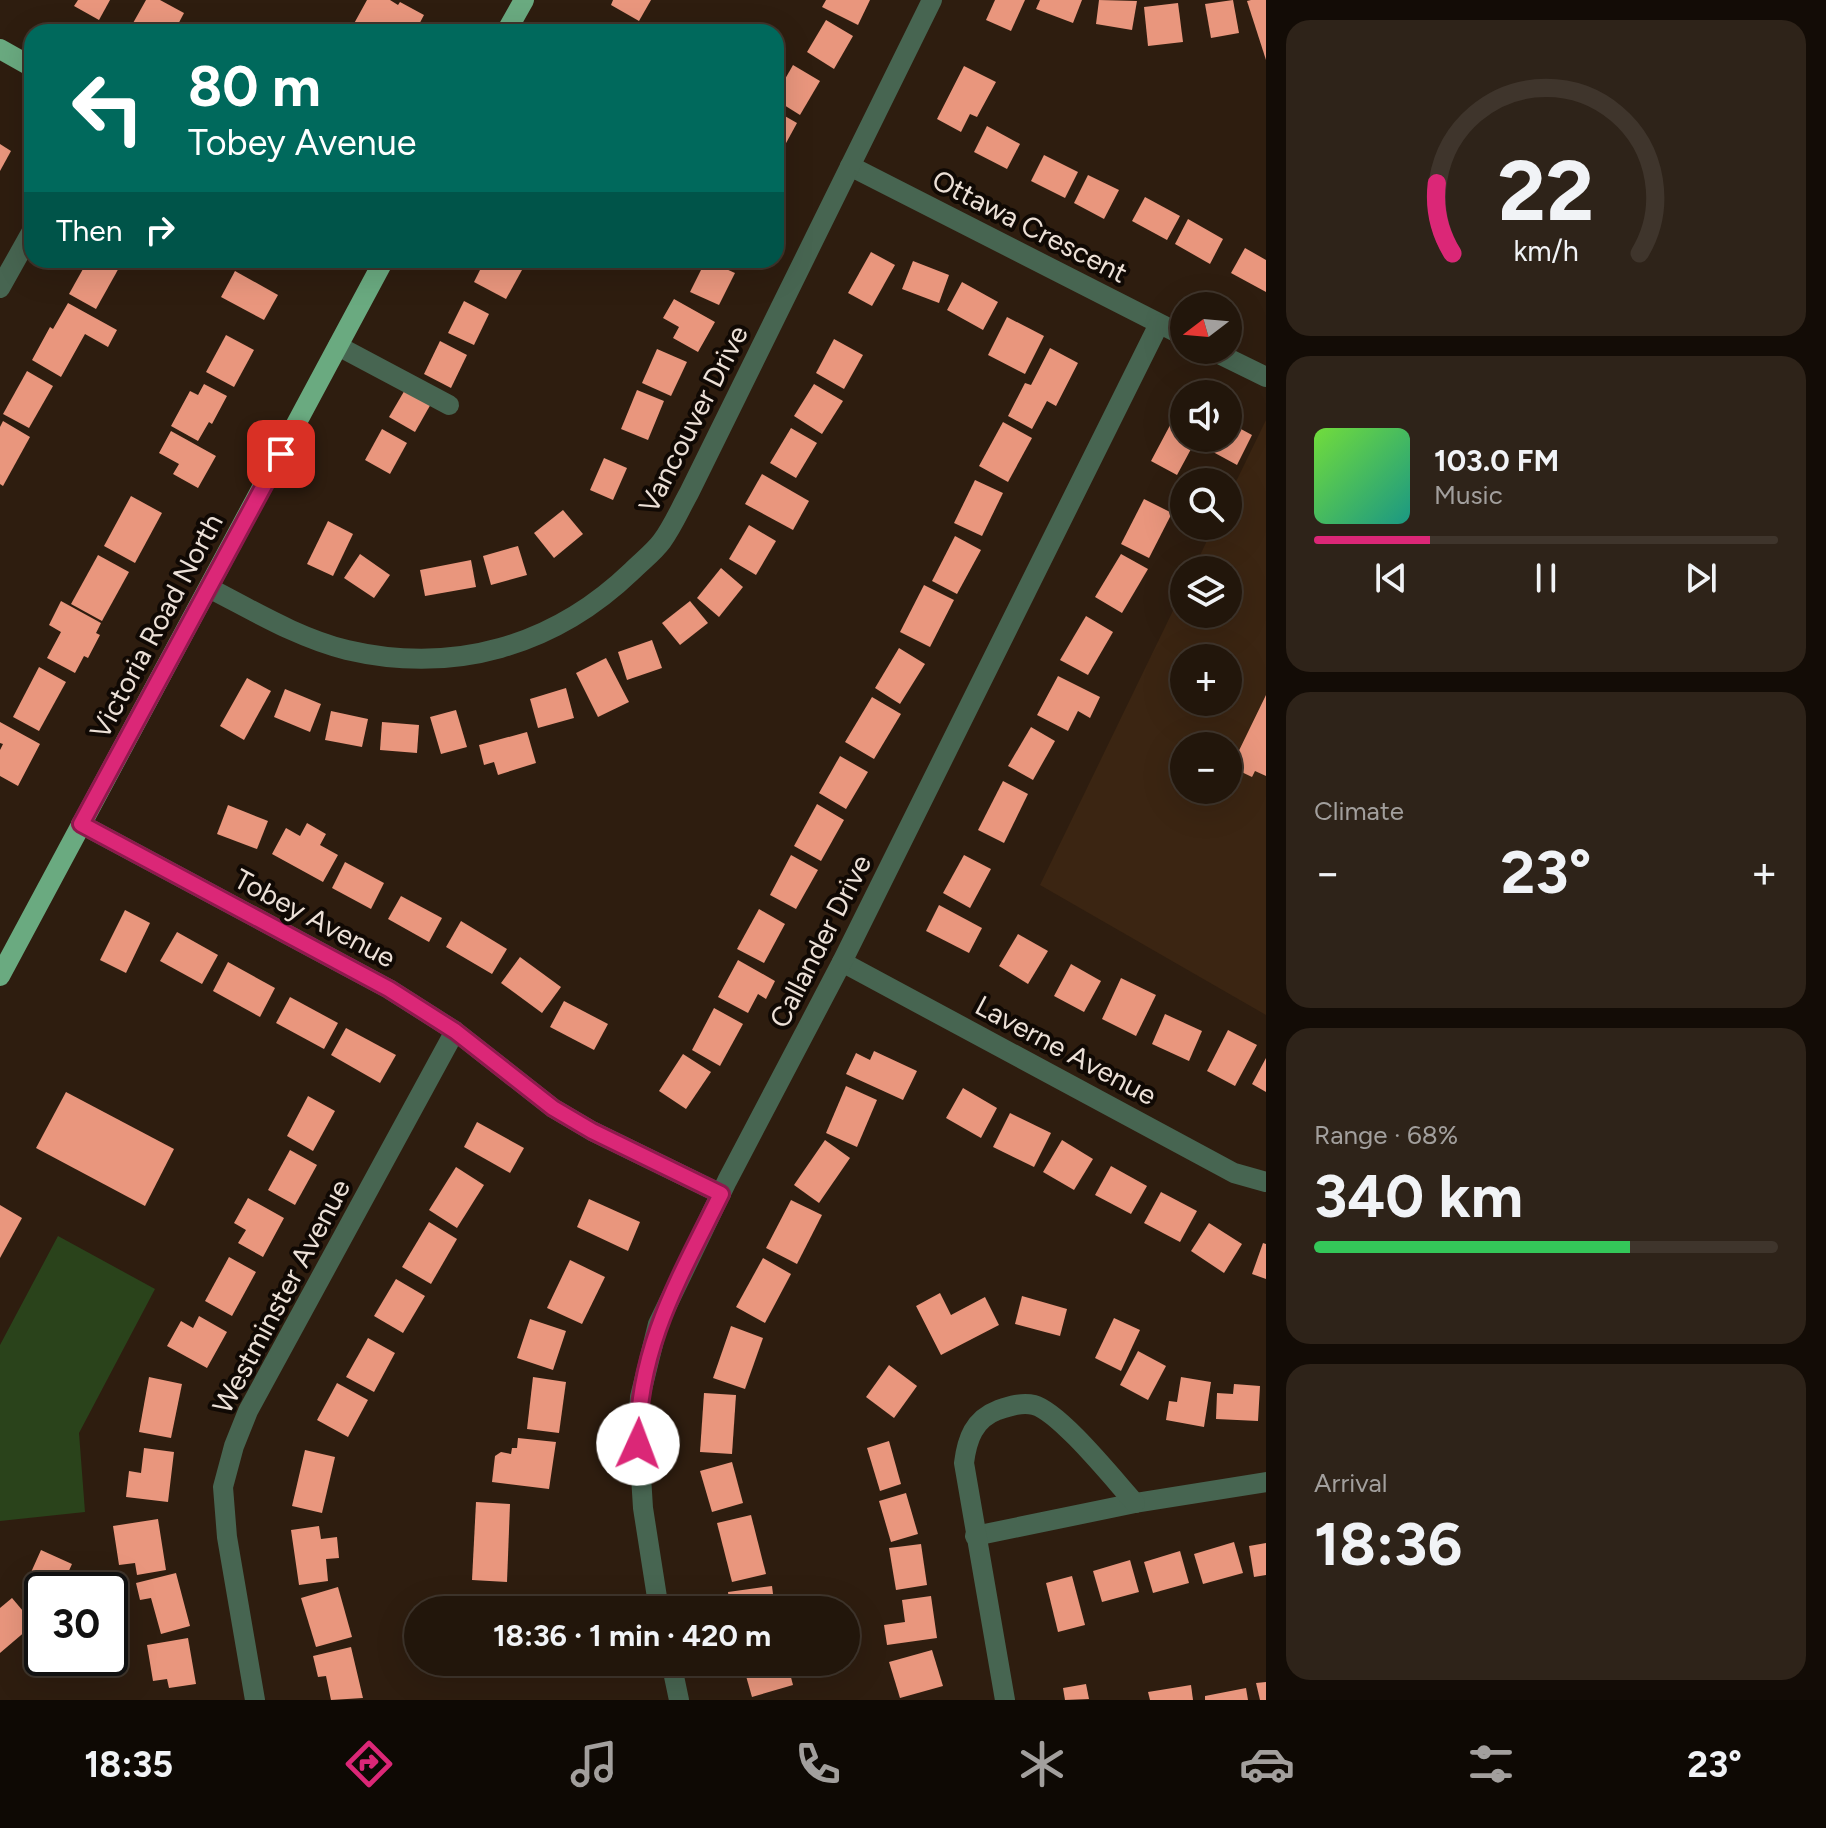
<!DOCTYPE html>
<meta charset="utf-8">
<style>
:root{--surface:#22160b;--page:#2e2319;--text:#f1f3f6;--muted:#a29f9d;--line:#3f352c;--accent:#db2777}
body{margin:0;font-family:Figtree,sans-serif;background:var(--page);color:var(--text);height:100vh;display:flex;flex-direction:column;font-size:30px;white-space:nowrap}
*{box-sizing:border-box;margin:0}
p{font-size:26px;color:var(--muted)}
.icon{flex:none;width:44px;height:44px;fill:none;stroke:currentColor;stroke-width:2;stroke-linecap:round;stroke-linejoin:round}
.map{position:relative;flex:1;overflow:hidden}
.details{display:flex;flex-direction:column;gap:20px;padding:20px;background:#130c06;width:560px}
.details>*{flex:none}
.banner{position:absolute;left:24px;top:24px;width:760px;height:244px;border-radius:24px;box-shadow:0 8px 32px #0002,0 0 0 2px var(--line);background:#00695c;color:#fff;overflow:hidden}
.needle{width:52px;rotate:254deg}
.controls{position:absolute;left:1170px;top:292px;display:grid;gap:16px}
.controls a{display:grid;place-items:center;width:72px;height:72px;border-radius:50%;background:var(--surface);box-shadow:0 8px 32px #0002,0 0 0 2px var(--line);font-size:40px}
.speed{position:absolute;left:24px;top:1572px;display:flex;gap:16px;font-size:40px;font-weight:700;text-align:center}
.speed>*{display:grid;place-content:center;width:104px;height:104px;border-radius:50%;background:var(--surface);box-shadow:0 8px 32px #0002,0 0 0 2px var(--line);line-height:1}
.speed .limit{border:4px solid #111;border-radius:12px;background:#fff;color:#111}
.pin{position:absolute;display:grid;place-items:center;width:68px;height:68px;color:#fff;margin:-34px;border-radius:16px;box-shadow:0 4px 12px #0006}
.me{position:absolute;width:88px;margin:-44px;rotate:2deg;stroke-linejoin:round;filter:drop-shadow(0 0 6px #0008)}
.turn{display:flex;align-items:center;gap:28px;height:168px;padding:0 32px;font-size:36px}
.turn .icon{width:104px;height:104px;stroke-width:2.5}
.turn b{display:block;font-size:56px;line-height:68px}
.then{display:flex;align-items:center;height:76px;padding:0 32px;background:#0003;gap:16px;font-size:30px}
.big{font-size:60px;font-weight:700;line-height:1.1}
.details .card{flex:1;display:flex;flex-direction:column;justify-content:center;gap:12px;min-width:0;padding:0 28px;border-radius:24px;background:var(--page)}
.details .dial{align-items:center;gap:0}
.dial svg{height:208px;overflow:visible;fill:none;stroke:var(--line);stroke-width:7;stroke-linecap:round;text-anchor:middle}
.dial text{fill:var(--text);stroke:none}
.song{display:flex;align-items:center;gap:24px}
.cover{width:96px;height:96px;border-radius:12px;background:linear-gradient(135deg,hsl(100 70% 55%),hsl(170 70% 35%))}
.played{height:8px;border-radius:4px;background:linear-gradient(90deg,var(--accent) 25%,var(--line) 25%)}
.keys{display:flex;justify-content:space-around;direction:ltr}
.heat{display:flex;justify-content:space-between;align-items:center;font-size:44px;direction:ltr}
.charge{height:12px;border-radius:6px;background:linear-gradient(90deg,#34c759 68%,var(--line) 0)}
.trip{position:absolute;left:404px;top:1596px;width:456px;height:80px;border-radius:40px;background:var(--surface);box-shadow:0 8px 32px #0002,0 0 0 2px var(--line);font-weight:700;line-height:80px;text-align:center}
.tabs{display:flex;height:128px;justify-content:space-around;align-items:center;background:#0e0904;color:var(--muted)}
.tabs .icon{width:56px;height:56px}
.tabs .active{color:var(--accent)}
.tabs b{font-size:36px;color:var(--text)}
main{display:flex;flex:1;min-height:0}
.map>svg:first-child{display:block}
</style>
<main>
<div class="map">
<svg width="1266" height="1700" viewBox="0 0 1266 1700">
<rect width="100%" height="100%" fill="#2e1d0f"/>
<!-- built -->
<path fill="#3b2512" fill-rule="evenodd" d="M1266,420V1015L1040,885L1184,588V614H1228V570H1193L1214,526H1228V498ZM1184,658H1228V702H1184ZM1184,746H1228V790H1184Z"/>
<!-- green -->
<path fill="#2a431b" d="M58,1236L155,1289L79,1433L85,1512L0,1521V1345Z"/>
<!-- building -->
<g fill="#e9967d">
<path d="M78,0H110L99,20L74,6Z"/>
<path d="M146,0H160L184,13L174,32H128Z"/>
<path d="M367,0H390L398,5L400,2L424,15L415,32H357L351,29Z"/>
<path d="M613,0H651L639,21L611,5Z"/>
<path d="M826,0H870L858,25L822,7Z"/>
<path d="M995,0H1025L1011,31L986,20Z"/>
<path d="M1040,0H1082L1073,23L1036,9Z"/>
<path d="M1099,0L1137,1L1132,30L1096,24Z"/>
<path d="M1233,0L1239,33L1211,38L1205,4Z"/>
<path d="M1251,0H1266V60L1247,1Z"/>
<path d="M1178,3L1183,42L1148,46L1144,7Z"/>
<path d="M826,20L853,36L834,69L807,52Z"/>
<path d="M793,65L820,81L800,115L776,100V95Z"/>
<path d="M964,66L996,82L977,117L970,114L961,132L937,119Z"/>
<path d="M776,111L797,123L779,156L776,154Z"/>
<path d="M987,126L1020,144L1007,169L974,152Z"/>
<path d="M0,144L11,151L0,171Z"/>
<path d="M1044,155L1078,172L1065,198L1031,181Z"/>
<path d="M1088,175L1119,190L1104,219L1074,203Z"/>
<path d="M1145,197L1180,216L1167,240L1132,221Z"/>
<path d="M1188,219L1223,239L1210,264L1175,244Z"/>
<path d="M1245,248L1266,260V292L1231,273Z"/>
<path d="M871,252L895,265L872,306L848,293Z"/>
<path d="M88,260H110L120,266L96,309L69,294Z"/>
<path d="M485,260H503L522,270L506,299L474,282Z"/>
<path d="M706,260L735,273L719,305L690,292Z"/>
<path d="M913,261L949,275L939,303L902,289Z"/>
<path d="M235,271L278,295L264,320L221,297Z"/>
<path d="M962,282L998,302L983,330L947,310Z"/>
<path d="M674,299L715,322L698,352L673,338L679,327L663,318Z"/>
<path d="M464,301L489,314L474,345L448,333Z"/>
<path d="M68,303L117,330L108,347L85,334L61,377L32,360L50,327L53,329Z"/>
<path d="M1007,317L1044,336L1025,374L988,355Z"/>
<path d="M226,335L254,350L234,387L206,372Z"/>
<path d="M834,339L863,355L844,389L816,373Z"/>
<path d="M440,341L467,355L451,388L424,374Z"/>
<path d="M1050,348L1078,363L1056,406L1047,401L1032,429L1008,416L1025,383L1031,385Z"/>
<path d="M657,349L687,362L671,396L642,383Z"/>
<path d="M27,371L53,386L29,428L3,414Z"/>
<path d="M204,384L227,396L212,424L209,422L198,441L171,426L190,391L198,395Z"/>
<path d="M814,384L843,401L822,434L794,416Z"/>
<path d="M406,388L432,402L415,432L389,417Z"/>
<path d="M637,390L664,401L648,440L621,429Z"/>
<path d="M1184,399V438H1197L1177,475L1151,461Z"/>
<path d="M3,421L30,437L3,486L0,484V427Z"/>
<path d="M1003,422L1032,438L1008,482L979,466Z"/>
<path d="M1228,422L1252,435L1237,465L1202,446L1206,438H1228Z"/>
<path d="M791,428L817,443L796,478L770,463Z"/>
<path d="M382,429L407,443L390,474L365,460Z"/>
<path d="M171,431L216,456L198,488L173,474L179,464L159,453Z"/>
<path d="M604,458L627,468L613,500L590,490Z"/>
<path d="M762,474L809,501L793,530L745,504Z"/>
<path d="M975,480L1003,493L982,536L954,523Z"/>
<path d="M131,496L162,513L135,563L104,546Z"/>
<path d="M1144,499L1172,513L1149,558L1121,544Z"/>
<path d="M563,510L583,534L554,558L534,533Z"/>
<path d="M328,521L353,534L333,576L307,564Z"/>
<path d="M749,525L776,541L756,575L729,559Z"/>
<path d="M955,536L981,550L957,594L932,581Z"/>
<path d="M518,546L527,575L491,585L483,556Z"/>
<path d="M360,554L390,575L374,598L344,578Z"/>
<path d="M1121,554L1148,569L1122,613L1095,597Z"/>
<path d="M98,555L129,572L102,621L71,604Z"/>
<path d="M471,560L476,587L425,596L420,570Z"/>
<path d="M721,568L743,587L719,617L697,598Z"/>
<path d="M924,585L954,600L930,647L900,632Z"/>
<path d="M61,601L101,623L96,633L100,635L88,658L84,656L75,673L47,658L61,632L49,625Z"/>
<path d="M690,601L708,623L680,645L662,623Z"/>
<path d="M1086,616L1113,632L1088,675L1060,660Z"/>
<path d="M652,640L662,668L627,680L618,652Z"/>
<path d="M899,648L925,664L900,704L875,688Z"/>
<path d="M606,658L629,702L598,717L576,673Z"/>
<path d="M39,667L66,682L39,731L13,717Z"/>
<path d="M1058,676L1100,697L1090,718L1078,711L1068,731L1037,715Z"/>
<path d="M247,678L271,691L244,740L220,726Z"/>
<path d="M566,688L574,718L538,728L530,699Z"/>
<path d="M285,689L321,704L310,732L274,717Z"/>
<path d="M1266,695V776L1255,771L1252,777L1231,767Z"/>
<path d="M872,697L901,714L874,759L845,742Z"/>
<path d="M456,710L467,747L441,754L430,717Z"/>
<path d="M331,711L368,719L362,747L325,740Z"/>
<path d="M0,722L40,744L18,786L0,776V750L3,744L0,743Z"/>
<path d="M382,722L419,725L417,753L380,750Z"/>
<path d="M1031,727L1055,741L1033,780L1008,766Z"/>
<path d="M527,732L536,763L498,775L494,762L484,765L479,745Z"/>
<path d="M840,756L868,772L846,809L819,793Z"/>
<path d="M1003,781L1028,794L1004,843L978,830Z"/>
<path d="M817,804L844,820L821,861L794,846Z"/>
<path d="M228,805L268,821L257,849L217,834Z"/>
<path d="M307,823L326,834L320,845L338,855L323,882L272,854L286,828L300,836Z"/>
<path d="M791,855L818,870L796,909L770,895Z"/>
<path d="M964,855L991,869L970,908L943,893Z"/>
<path d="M345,862L384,883L371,909L332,888Z"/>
<path d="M401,896L442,918L429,942L388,919Z"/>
<path d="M939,905L982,928L969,953L926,931Z"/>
<path d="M759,909L785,924L764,963L737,949Z"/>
<path d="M125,910L150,923L126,973L100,960Z"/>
<path d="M461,921L507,949L492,974L446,947Z"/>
<path d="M177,932L218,955L202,984L160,961Z"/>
<path d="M1018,934L1048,951L1028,984L999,966Z"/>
<path d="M520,957L561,987L542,1013L501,983Z"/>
<path d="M738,960L775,981L766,999L758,994L748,1013L718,997Z"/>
<path d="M228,962L275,988L260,1017L213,991Z"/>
<path d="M1071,964L1101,981L1084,1012L1054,996Z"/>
<path d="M1121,978L1156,995L1136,1036L1102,1019Z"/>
<path d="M290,997L338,1023L324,1049L276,1023Z"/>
<path d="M564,1001L608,1024L594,1050L550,1027Z"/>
<path d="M714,1008L743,1024L720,1066L692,1050Z"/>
<path d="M1165,1014L1202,1031L1189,1061L1152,1044Z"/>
<path d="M346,1028L396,1055L380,1083L331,1055Z"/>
<path d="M1228,1030L1257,1045L1235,1086L1207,1071Z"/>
<path d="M874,1051L917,1071L903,1100L846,1074L856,1053L870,1060Z"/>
<path d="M683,1054L711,1072L686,1109L659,1091Z"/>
<path d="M1266,1058V1092L1252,1084Z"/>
<path d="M846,1086L877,1100L857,1147L826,1133Z"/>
<path d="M963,1088L997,1108L981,1138L946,1118Z"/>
<path d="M66,1092L174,1149L145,1206L36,1148Z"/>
<path d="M308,1096L335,1111L313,1151L287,1136Z"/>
<path d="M1010,1113L1051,1133L1034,1167L993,1147Z"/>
<path d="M477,1122L524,1148L510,1173L464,1147Z"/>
<path d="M825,1140L850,1158L819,1203L794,1185Z"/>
<path d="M1062,1140L1093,1159L1074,1190L1043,1172Z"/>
<path d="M290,1150L317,1165L295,1205L268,1190Z"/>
<path d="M1111,1166L1147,1186L1131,1214L1095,1195Z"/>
<path d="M456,1167L484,1185L457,1228L429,1210Z"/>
<path d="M1161,1192L1197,1211L1180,1242L1144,1223Z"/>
<path d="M248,1198L284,1218L263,1257L238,1243L246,1230L234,1223Z"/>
<path d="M589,1199L640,1222L628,1251L577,1227Z"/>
<path d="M791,1200L822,1215L797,1264L766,1248Z"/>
<path d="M0,1205L22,1218L0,1258Z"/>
<path d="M429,1222L457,1239L431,1284L402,1267Z"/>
<path d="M1209,1223L1242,1244L1224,1273L1191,1251Z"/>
<path d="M1263,1243L1266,1244V1279L1252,1274Z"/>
<path d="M229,1257L256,1272L232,1316L205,1301Z"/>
<path d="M763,1258L791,1274L765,1323L736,1307Z"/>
<path d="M570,1260L605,1277L582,1324L547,1308Z"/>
<path d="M396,1279L425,1296L403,1333L374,1316Z"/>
<path d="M940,1293L951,1315L985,1297L999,1325L941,1355L916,1306Z"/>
<path d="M1022,1296L1067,1309L1060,1336L1015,1324Z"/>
<path d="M199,1316L227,1332L207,1368L167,1346L181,1321L193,1328Z"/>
<path d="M1114,1318L1140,1330L1121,1371L1095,1358Z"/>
<path d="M530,1319L566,1331L553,1370L517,1358Z"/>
<path d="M731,1326L763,1338L745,1389L713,1378Z"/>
<path d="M368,1338L395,1353L374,1392L346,1377Z"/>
<path d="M1138,1351L1166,1366L1148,1400L1120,1385Z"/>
<path d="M889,1365L917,1386L894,1418L866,1397Z"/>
<path d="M149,1377L182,1384L171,1438L139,1432Z"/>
<path d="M533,1377L566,1382L559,1433L527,1429Z"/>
<path d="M1181,1377L1211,1382L1204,1427L1166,1420L1169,1401L1177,1402Z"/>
<path d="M337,1383L368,1400L348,1437L317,1420Z"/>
<path d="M1234,1384L1260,1386L1258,1421L1216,1419L1217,1393L1233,1394Z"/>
<path d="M704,1393L736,1395L732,1454L700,1452Z"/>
<path d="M518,1438L556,1442L549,1489L492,1482L495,1456L501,1452L511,1454L512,1448H517Z"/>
<path d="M889,1441L901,1484L880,1491L867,1448Z"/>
<path d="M144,1448L174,1452L168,1502L126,1497L129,1471L141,1473Z"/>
<path d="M305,1450L335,1457L322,1513L292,1506Z"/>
<path d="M732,1462L743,1503L712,1512L700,1471Z"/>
<path d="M906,1493L918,1534L891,1542L879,1501Z"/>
<path d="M476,1502L510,1504L507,1582L472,1580Z"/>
<path d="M751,1515L766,1574L732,1582L717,1523Z"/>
<path d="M158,1519L166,1570L137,1575L135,1563L119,1565L113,1526Z"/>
<path d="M319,1526L321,1539L337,1537L339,1558L326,1559L328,1581L299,1585L291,1530Z"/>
<path d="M1234,1542L1243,1573L1203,1584L1194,1554Z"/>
<path d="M1266,1543V1575L1254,1577L1249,1546Z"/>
<path d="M921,1544L927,1585L896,1590L889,1548Z"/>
<path d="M41,1550L72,1564L60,1590H42V1596L24,1588Z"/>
<path d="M1180,1551L1189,1583L1153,1593L1144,1562Z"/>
<path d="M1130,1560L1139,1592L1102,1602L1093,1571Z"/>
<path d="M176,1573L190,1626L161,1634L151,1598L140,1600L136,1583Z"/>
<path d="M1072,1576L1085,1625L1058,1632L1046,1583Z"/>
<path d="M772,1586L775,1610H730L728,1592Z"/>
<path d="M338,1587L352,1637L316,1647L301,1598Z"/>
<path d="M931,1596L937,1638L887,1645L884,1625L905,1622L902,1600Z"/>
<path d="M12,1598L34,1624L0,1653V1608Z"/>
<path d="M418,1621V1661H416L411,1622Z"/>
<path d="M188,1638L196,1684L169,1688L167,1679L153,1681L147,1645Z"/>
<path d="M351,1647L363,1698L331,1700L326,1676L318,1677L313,1656Z"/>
<path d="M932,1650L943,1686L900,1698L889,1662Z"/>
<path d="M742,1662H787L793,1685L752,1697Z"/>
<path d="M1266,1682V1700H1260L1256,1683Z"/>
<path d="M1086,1684L1089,1699L1065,1700L1063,1688Z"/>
<path d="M1191,1685L1193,1700H1150L1148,1692Z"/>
<path d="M1246,1688L1248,1700H1205V1696Z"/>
</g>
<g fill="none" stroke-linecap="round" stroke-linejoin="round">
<!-- minor -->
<g stroke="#476551" stroke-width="20">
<path d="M850,166L1184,336"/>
<path d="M0,288L32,231"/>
<path d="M338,346L449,405"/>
<path d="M1211,350L1266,377"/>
<path d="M209,588C254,611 298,638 347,650C454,675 554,646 632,571C642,561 654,552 662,541C673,526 680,509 689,493L932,0"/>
<path d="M81,824L389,989L455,1031L553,1108L592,1131L721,1194"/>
<path d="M842,962L1234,1173L1266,1182"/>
<path d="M975,1536L1135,1503L1266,1482"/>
<path d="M659,1610L643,1508L638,1428L640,1397L658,1324L727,1181L842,962L1159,324"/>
<path d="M671,1662L679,1700"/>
<path d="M255,1700L227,1537L223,1487L234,1446L248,1411L455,1031"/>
<path d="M1005,1700L964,1463C967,1439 974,1419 998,1410C1010,1406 1022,1402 1034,1405C1060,1412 1115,1481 1135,1503"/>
</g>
<!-- major -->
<g stroke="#6aaa80" stroke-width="20">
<path d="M506,32L524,0"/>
<path d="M0,49L32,67"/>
<path d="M0,976L384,260"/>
</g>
</g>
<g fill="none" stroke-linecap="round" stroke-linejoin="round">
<!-- route casing -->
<g stroke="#8e194d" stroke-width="20">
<path id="route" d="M281,454L81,824L389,989L455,1031L553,1108L592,1131L721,1194C680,1277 637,1348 638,1444"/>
</g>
<!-- route -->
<use href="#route" stroke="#db2777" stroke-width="14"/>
</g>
<g text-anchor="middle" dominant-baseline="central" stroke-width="8" stroke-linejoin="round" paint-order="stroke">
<!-- street labels -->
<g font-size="28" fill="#ece0d7" stroke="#100904">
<text transform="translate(1030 226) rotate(27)">Ottawa Crescent</text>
<text transform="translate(693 419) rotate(-63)">Vancouver Drive</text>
<text transform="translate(156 626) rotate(-62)">Victoria Road North</text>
<text transform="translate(315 918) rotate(28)">Tobey Avenue</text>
<text transform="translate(820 941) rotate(-63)">Callander Drive</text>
<text transform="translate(1066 1050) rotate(28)">Laverne Avenue</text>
<text transform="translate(281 1296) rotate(-62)">Westminster Avenue</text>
</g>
</g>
</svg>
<div class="controls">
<a><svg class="needle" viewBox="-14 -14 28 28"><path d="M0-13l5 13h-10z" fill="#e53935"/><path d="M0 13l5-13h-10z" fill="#a29f9d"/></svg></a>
<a><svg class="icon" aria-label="sound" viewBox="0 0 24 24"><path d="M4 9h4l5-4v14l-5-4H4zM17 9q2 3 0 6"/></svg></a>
<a><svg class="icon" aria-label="search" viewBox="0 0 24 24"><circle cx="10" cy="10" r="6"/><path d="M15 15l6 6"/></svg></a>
<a><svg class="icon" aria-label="layers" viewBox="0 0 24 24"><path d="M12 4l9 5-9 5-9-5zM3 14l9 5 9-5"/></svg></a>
<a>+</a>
<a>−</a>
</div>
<div class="speed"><div class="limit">30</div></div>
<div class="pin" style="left:281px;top:454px;background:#d93025"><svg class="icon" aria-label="arrive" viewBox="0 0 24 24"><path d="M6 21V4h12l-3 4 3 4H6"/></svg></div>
<svg class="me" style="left:638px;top:1444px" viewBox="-20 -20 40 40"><circle r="19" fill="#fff"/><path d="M0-13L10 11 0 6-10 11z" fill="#db2777"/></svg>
<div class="trip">18:36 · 1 min · 420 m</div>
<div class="banner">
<div class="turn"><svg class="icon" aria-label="left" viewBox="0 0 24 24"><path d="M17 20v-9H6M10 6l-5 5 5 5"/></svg><div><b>80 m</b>Tobey Avenue</div></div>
<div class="then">Then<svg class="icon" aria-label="right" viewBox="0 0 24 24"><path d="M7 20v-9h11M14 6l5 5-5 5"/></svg></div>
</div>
</div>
<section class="details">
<div class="card dial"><svg viewBox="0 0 100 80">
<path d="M14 69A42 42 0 1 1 86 69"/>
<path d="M14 69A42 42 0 0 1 8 42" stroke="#db2777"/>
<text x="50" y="56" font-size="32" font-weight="700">22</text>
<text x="50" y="72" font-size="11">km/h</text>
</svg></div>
<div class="card">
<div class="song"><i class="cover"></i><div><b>103.0 FM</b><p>Music</p></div></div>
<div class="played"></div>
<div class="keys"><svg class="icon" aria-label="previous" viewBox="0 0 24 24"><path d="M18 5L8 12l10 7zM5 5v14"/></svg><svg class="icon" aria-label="pause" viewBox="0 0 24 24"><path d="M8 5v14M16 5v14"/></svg><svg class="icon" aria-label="next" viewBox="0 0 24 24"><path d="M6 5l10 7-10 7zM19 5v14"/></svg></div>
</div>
<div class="card"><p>Climate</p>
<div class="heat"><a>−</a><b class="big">23°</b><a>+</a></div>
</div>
<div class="card"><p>Range · 68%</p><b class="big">340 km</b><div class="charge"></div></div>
<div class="card"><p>Arrival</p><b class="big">18:36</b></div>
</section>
</main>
<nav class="tabs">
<b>18:35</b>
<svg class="icon active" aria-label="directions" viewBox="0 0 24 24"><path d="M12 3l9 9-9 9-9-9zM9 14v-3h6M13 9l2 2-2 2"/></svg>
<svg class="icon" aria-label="music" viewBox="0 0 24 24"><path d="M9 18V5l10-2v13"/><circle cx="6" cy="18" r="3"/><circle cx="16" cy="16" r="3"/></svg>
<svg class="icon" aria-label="phone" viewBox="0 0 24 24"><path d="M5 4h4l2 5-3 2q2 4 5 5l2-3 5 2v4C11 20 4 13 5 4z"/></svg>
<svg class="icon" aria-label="climate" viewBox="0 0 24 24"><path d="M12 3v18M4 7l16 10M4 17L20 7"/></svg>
<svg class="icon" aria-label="car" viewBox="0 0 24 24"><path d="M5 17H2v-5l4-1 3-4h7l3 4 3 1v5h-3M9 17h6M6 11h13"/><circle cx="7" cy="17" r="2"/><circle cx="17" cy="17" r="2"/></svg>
<svg class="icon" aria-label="filters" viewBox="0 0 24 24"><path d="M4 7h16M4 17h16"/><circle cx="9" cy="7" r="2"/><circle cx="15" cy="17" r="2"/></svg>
<b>23°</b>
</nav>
